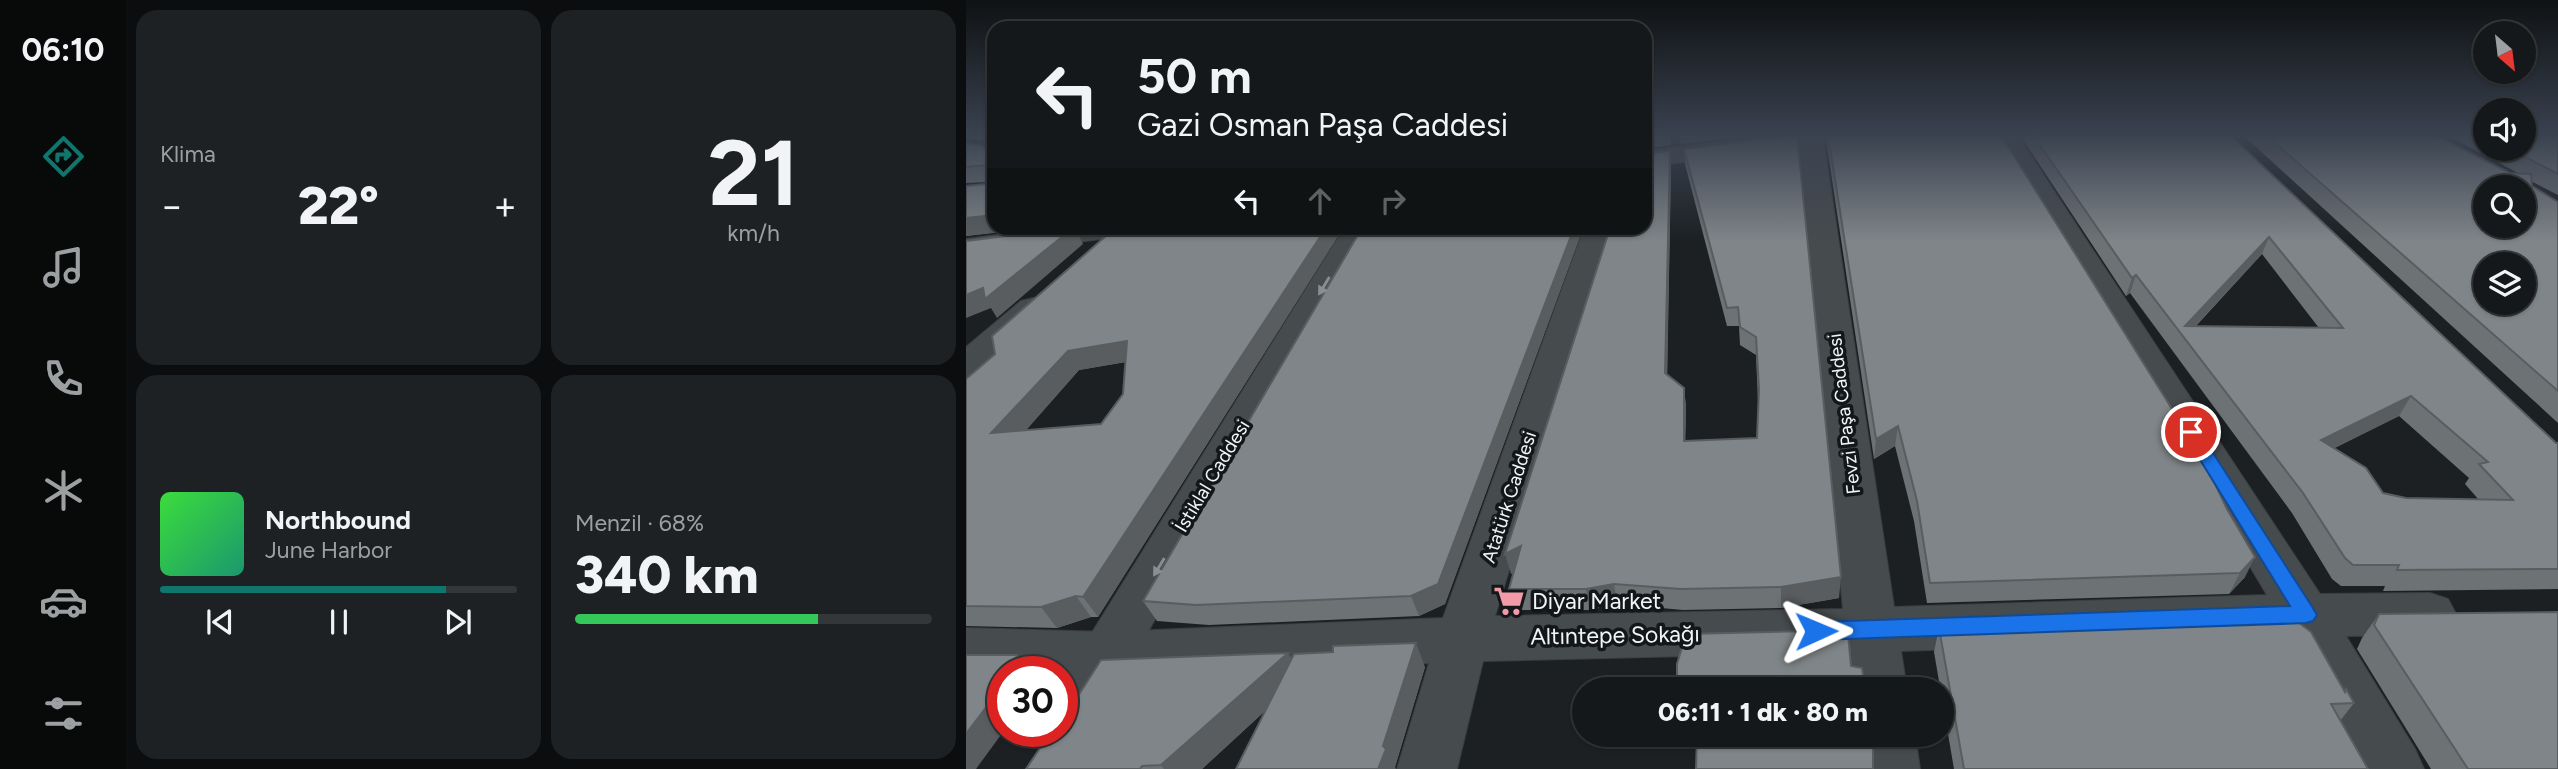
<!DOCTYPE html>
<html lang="tr">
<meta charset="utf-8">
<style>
:root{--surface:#15181a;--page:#1e2123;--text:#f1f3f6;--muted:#9da0a2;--line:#343739;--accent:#0f766e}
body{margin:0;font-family:Figtree,sans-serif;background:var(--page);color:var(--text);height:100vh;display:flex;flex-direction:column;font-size:26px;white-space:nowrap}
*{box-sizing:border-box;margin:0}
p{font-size:23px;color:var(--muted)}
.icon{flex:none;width:38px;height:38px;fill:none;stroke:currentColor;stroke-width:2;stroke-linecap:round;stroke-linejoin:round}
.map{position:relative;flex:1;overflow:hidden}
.details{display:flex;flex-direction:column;gap:10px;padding:10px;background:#0c0d0e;width:840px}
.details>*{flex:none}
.top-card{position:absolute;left:21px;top:21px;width:665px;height:214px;border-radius:21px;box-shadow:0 2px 5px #0004,0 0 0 2px var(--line);background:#15181a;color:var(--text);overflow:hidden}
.needle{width:46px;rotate:152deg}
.tools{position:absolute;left:1507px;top:21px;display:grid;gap:14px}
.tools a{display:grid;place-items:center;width:63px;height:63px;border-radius:50%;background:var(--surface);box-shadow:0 2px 5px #0004,0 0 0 2px var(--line);font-size:35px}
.speed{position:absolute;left:21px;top:656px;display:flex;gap:14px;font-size:35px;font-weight:700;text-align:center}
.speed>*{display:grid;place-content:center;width:91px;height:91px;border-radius:50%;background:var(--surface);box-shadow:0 2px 5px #0004,0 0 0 2px var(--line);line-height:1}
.speed .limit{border:10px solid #d22;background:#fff;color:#111}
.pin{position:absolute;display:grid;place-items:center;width:60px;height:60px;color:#fff;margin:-30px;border:4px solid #fff;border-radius:50%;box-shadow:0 2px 7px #0007}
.me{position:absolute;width:77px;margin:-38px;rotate:89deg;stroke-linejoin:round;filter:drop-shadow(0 0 5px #0008)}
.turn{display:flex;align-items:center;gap:24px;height:147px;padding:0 35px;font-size:32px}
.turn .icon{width:91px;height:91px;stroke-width:2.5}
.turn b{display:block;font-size:49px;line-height:60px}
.lanes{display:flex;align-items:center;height:66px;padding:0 35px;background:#0003;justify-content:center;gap:35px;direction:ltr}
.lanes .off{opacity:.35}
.big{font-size:52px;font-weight:800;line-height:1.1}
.details .card{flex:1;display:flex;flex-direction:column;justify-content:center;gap:10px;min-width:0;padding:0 24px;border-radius:21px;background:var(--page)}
.details .dial{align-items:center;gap:0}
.dial b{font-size:91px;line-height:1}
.song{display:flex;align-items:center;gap:21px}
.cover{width:84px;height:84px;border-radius:10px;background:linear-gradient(135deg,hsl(120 70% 55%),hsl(160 70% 35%))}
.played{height:7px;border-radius:4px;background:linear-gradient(90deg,var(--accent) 80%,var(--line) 80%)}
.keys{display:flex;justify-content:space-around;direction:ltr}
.heat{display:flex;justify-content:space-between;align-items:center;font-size:38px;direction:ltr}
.charge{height:10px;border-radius:5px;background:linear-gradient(90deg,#34c759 68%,var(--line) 0)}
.details .tiles{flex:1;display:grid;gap:10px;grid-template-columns:repeat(2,1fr)}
.trip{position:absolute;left:606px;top:677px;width:382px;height:70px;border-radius:35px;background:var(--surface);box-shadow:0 2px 5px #0004,0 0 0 2px var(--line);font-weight:800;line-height:70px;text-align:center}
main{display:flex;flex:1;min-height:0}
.tabs{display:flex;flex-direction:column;width:126px;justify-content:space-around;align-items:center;background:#080a0a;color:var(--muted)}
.tabs .icon{width:49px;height:49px}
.tabs .selected{color:var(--accent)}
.tabs b{font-size:32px;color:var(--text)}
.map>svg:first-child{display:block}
</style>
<main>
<nav class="tabs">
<b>06:10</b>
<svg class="icon selected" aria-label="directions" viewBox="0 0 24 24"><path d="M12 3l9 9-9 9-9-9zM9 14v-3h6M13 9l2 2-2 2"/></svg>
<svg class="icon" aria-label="music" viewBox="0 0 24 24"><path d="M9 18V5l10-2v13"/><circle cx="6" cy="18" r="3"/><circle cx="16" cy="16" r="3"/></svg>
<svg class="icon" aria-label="phone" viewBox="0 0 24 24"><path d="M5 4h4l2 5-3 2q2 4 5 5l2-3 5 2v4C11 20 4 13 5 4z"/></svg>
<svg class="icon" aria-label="climate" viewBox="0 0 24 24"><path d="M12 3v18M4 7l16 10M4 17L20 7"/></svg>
<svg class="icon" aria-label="car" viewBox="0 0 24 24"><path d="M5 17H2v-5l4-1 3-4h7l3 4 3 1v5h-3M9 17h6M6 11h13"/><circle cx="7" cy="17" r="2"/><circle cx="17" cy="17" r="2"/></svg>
<svg class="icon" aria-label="filters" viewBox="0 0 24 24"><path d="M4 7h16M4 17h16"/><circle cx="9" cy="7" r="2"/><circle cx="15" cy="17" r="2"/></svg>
</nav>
<section class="details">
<div class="tiles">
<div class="card"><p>Klima</p>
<div class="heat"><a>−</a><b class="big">22°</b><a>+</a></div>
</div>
<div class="card dial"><b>21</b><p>km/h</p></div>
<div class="card">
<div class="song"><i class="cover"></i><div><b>Northbound</b><p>June Harbor</p></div></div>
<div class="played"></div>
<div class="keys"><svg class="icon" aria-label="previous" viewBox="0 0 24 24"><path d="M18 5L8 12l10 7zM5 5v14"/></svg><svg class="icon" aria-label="pause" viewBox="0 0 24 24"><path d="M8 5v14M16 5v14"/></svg><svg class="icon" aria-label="next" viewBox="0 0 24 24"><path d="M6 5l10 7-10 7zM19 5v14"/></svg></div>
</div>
<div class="card"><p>Menzil · 68%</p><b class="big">340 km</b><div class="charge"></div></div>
</div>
</section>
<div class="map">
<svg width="1592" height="769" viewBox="0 0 1592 769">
<rect width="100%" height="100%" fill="#1c2023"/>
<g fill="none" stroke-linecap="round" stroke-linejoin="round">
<!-- street casing -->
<g stroke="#3a3e40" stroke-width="2">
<g id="street">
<path d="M827,135H855L857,138L928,607L1301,595L1027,135H1051L1354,594L1464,593L1482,599L1490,614L1482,629L1464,635L1380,636L1449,749L1458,769H1396L1325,637L935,651L941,690H885L882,652L517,661L491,769H431L463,663L141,678L96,677V672L0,674V628L141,632L477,618L618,228H648L529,616L877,609L833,142Z"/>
<path d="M891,735H949L954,769H894Z"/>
</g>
</g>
<!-- secondary casing -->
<g stroke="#3a3e40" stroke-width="2">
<g id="secondary">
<path d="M813,135H880L877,140L868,142L679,167V151Z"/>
<path d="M86,228H165L161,234L150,237L0,257V239Z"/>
<path d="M378,228H408L160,671L116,742L96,749L76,742L71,732H96V675L122,639Z"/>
<path d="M67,298L79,301L84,308L79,315L13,374L0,377V347L55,301Z"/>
</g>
</g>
<!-- street -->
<use href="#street" fill="#464b4e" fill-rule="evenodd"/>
<!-- secondary -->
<use href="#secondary" fill="#464b4e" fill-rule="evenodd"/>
</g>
<!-- wall -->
<g fill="#6d7275" fill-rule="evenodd">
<path d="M0,135H28L69,228L0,236V186L20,184V182L0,183V143L21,147V141L0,137Z"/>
<path d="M831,135L873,598L815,608L717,610L651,604L624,610H548L543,589L547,573L545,574L704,151L705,166L701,374L718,388L720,407L719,441L791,438L792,402L790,355L774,345L773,326H761L719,164L718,149Z"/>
<path d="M861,135H1035L1279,577L1263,594L961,603L948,521L929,446L908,459L861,146Z"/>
<path d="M1054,135H1264L1590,443H1592V589L1417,591L1419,586H1375L1366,579L1326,513L1164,293L1160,296ZM1296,254L1353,328L1230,326ZM1433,416L1503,478L1499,484L1513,500L1440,498L1417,493L1368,448Z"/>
<path d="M1277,135H1469L1544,173H1552L1481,135H1519V149H1558L1592,135V195L1565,181L1566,186L1592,202V423Z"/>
<path d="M377,228L132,617H125L91,628L0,626V379L29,354ZM160,362L157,394L135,424L60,430L113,370Z"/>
<path d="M396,228H617L479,604L453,616L243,625L191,621L177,601Z"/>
<path d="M1413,614L1592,769H1465L1391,649L1396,638Z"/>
<path d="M973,628L1378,692L1380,689L1388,703L1374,721L1402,769H988L968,652Z"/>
<path d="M325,659L459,667L429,767L299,711L236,769H60L80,746Z"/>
<path d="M714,735H894L731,744L715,742Z"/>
</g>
<!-- shaded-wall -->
<g fill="#595d5f">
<path d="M679,135H705V145L679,149Z"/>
<path d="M713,135H794L714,144Z"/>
<path d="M704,151L705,166L701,392L699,373Z"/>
<path d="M28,215V228H69L0,236V218Z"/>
<path d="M107,228H109L117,244L31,318L25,308L0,318V295Z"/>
<path d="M360,228H377L132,617L117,597Z"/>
<path d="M608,228H617L479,604L453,616L445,596Z"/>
<path d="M1303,237L1296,254L1218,338L1219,326Z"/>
<path d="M1170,275L1164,293L1160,296L1166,278Z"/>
<path d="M161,341L171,360L113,370L40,453L25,433L102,351Z"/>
<path d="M718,388L720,407L719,461L718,441Z"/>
<path d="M1445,396L1433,416L1345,460L1355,440Z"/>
<path d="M932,426L929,446L908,459L910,439Z"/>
<path d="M555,546L560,567L545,574L539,554Z"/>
<path d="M1289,557L1279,577L1263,594L1274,573Z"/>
<path d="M875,577L873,598L815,608V587Z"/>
<path d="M648,584L651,604L624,610L620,589Z"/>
<path d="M110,596L125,617L91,628L75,607Z"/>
<path d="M450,643L459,667L429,767L430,769H412L417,746Z"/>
<path d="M322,653L336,677L236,769H198L195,765Z"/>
<path d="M51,655L66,672H45Z"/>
<path d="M37,685V732L10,769H0V734Z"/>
</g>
<!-- building -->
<g fill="#7f8588" stroke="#595d5f" stroke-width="2" fill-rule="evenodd">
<path d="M21,135H28V215L0,218V186L20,184L21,165L0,167V143L21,147Z"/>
<path d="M831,135L875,577L815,587L715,589L648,584L620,589H543L555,546L539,554L644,228H679V154L704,151L699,373L718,388V441L791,438L793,389L790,337L774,327L772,307L761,308L718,149Z"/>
<path d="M862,135H1035L1236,457L1261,509L1289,557L1274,573L964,583L951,501L932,426L910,439Z"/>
<path d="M1067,135H1264L1590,443H1592V569L1431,570L1433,565H1387L1379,558L1337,493L1170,275L1166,278ZM1303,237L1377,328L1219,326ZM1445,396L1522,462L1513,464L1547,500L1440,498L1417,493L1400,468L1355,440Z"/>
<path d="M1300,135H1469L1544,173L1565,174L1566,186L1592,202V391ZM1519,187H1558V226H1519ZM1519,264H1558V303H1519Z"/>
<path d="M1558,135H1592V174L1544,149H1558Z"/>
<path d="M102,228H107L19,299L17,288L0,295V241Z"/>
<path d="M149,228H360L117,597L110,596L75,607L0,606V379L29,354L26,336ZM161,341L157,394L135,424L25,433L102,351Z"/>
<path d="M396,228H608L472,584L445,596L230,605L177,601Z"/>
<path d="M1592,612V769H1502L1408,625L1413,614Z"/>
<path d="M1324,616L1345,632L1379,692L1380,689L1388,703L1365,704L1402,769H998L973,628Z"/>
<path d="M842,631L882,634L885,666L896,668L899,690H711V664L720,634Z"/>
<path d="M450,643L417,746L420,749L412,769H270L328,654L367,652V646Z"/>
<path d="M322,653L195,765L176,766L174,769H60L74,748L80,746L89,732H96V721L135,660Z"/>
<path d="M0,655H51L45,672H37V685L0,734Z"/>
<path d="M731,735H893L894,745L907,748V769H730Z"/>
</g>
<!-- one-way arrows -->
<defs><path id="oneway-solid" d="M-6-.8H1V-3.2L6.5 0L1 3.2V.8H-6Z" transform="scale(1.75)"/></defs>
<g fill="#8b8f92">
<use href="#oneway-solid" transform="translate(358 286) rotate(121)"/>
<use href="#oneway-solid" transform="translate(193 567) rotate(121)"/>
</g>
<!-- sky -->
<linearGradient id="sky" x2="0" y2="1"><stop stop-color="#0f1213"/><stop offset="0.56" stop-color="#3a4250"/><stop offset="1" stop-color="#3a4250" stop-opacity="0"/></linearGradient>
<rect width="1592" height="242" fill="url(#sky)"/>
<!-- route -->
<path fill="#1a73e8" stroke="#114b97" stroke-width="2" d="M1225,426L1231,428L1347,608L1351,615L1347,621L1340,623L850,640L842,638L839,631L842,625L850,622L1324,606L1217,432Z"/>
<!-- icons -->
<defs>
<g id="supermarket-bare" transform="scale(2.415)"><path d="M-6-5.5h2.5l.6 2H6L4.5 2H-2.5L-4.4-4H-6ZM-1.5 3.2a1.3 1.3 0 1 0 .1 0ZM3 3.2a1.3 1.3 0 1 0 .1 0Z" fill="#f39aa8" stroke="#131719" stroke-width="2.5" paint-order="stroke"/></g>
</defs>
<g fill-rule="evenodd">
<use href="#supermarket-bare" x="543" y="601"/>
</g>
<g text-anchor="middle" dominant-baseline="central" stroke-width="7" stroke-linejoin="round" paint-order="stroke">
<!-- street labels -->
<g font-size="19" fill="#f2f5f7" stroke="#131719">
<text transform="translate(878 414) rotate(-97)">Fevzi Paşa Caddesi</text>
<text transform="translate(246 476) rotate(-59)">İstiklal Caddesi</text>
<text transform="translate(543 497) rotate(-72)">Atatürk Caddesi</text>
</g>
<!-- near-poi labels -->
<g font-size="23" fill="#f2f5f7" stroke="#131719" text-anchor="start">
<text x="566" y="601">Diyar Market</text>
</g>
<!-- near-street labels -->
<g font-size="23" fill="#f2f5f7" stroke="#131719">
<text transform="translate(649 635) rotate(-1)">Altıntepe Sokağı</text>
</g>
</g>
</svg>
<div class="tools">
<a><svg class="needle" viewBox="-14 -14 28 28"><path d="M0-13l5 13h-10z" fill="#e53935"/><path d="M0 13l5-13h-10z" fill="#9da0a2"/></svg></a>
<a><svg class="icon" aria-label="sound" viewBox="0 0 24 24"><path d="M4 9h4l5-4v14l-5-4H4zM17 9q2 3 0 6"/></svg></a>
<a><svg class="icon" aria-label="search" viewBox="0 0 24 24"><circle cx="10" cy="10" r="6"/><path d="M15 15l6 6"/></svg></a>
<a><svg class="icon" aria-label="layers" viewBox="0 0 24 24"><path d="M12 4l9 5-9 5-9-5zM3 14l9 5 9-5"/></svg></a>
</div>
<div class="speed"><div class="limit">30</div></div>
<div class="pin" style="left:1225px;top:432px;background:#d93025"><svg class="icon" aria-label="arrive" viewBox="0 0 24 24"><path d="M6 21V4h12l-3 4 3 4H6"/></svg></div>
<svg class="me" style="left:850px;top:631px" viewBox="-20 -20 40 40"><path d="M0-17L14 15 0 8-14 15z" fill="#1a73e8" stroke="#fff" stroke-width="4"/></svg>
<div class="trip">06:11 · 1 dk · 80 m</div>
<div class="top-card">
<div class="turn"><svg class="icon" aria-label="left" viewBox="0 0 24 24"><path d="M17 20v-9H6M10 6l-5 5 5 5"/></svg><div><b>50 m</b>Gazi Osman Paşa Caddesi</div></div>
<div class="lanes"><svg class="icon" aria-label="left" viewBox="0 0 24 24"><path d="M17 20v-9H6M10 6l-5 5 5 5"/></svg><svg class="icon off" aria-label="ahead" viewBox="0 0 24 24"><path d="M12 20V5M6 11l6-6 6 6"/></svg><svg class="icon off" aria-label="right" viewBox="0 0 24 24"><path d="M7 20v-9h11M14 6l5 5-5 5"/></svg></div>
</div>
</div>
</main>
